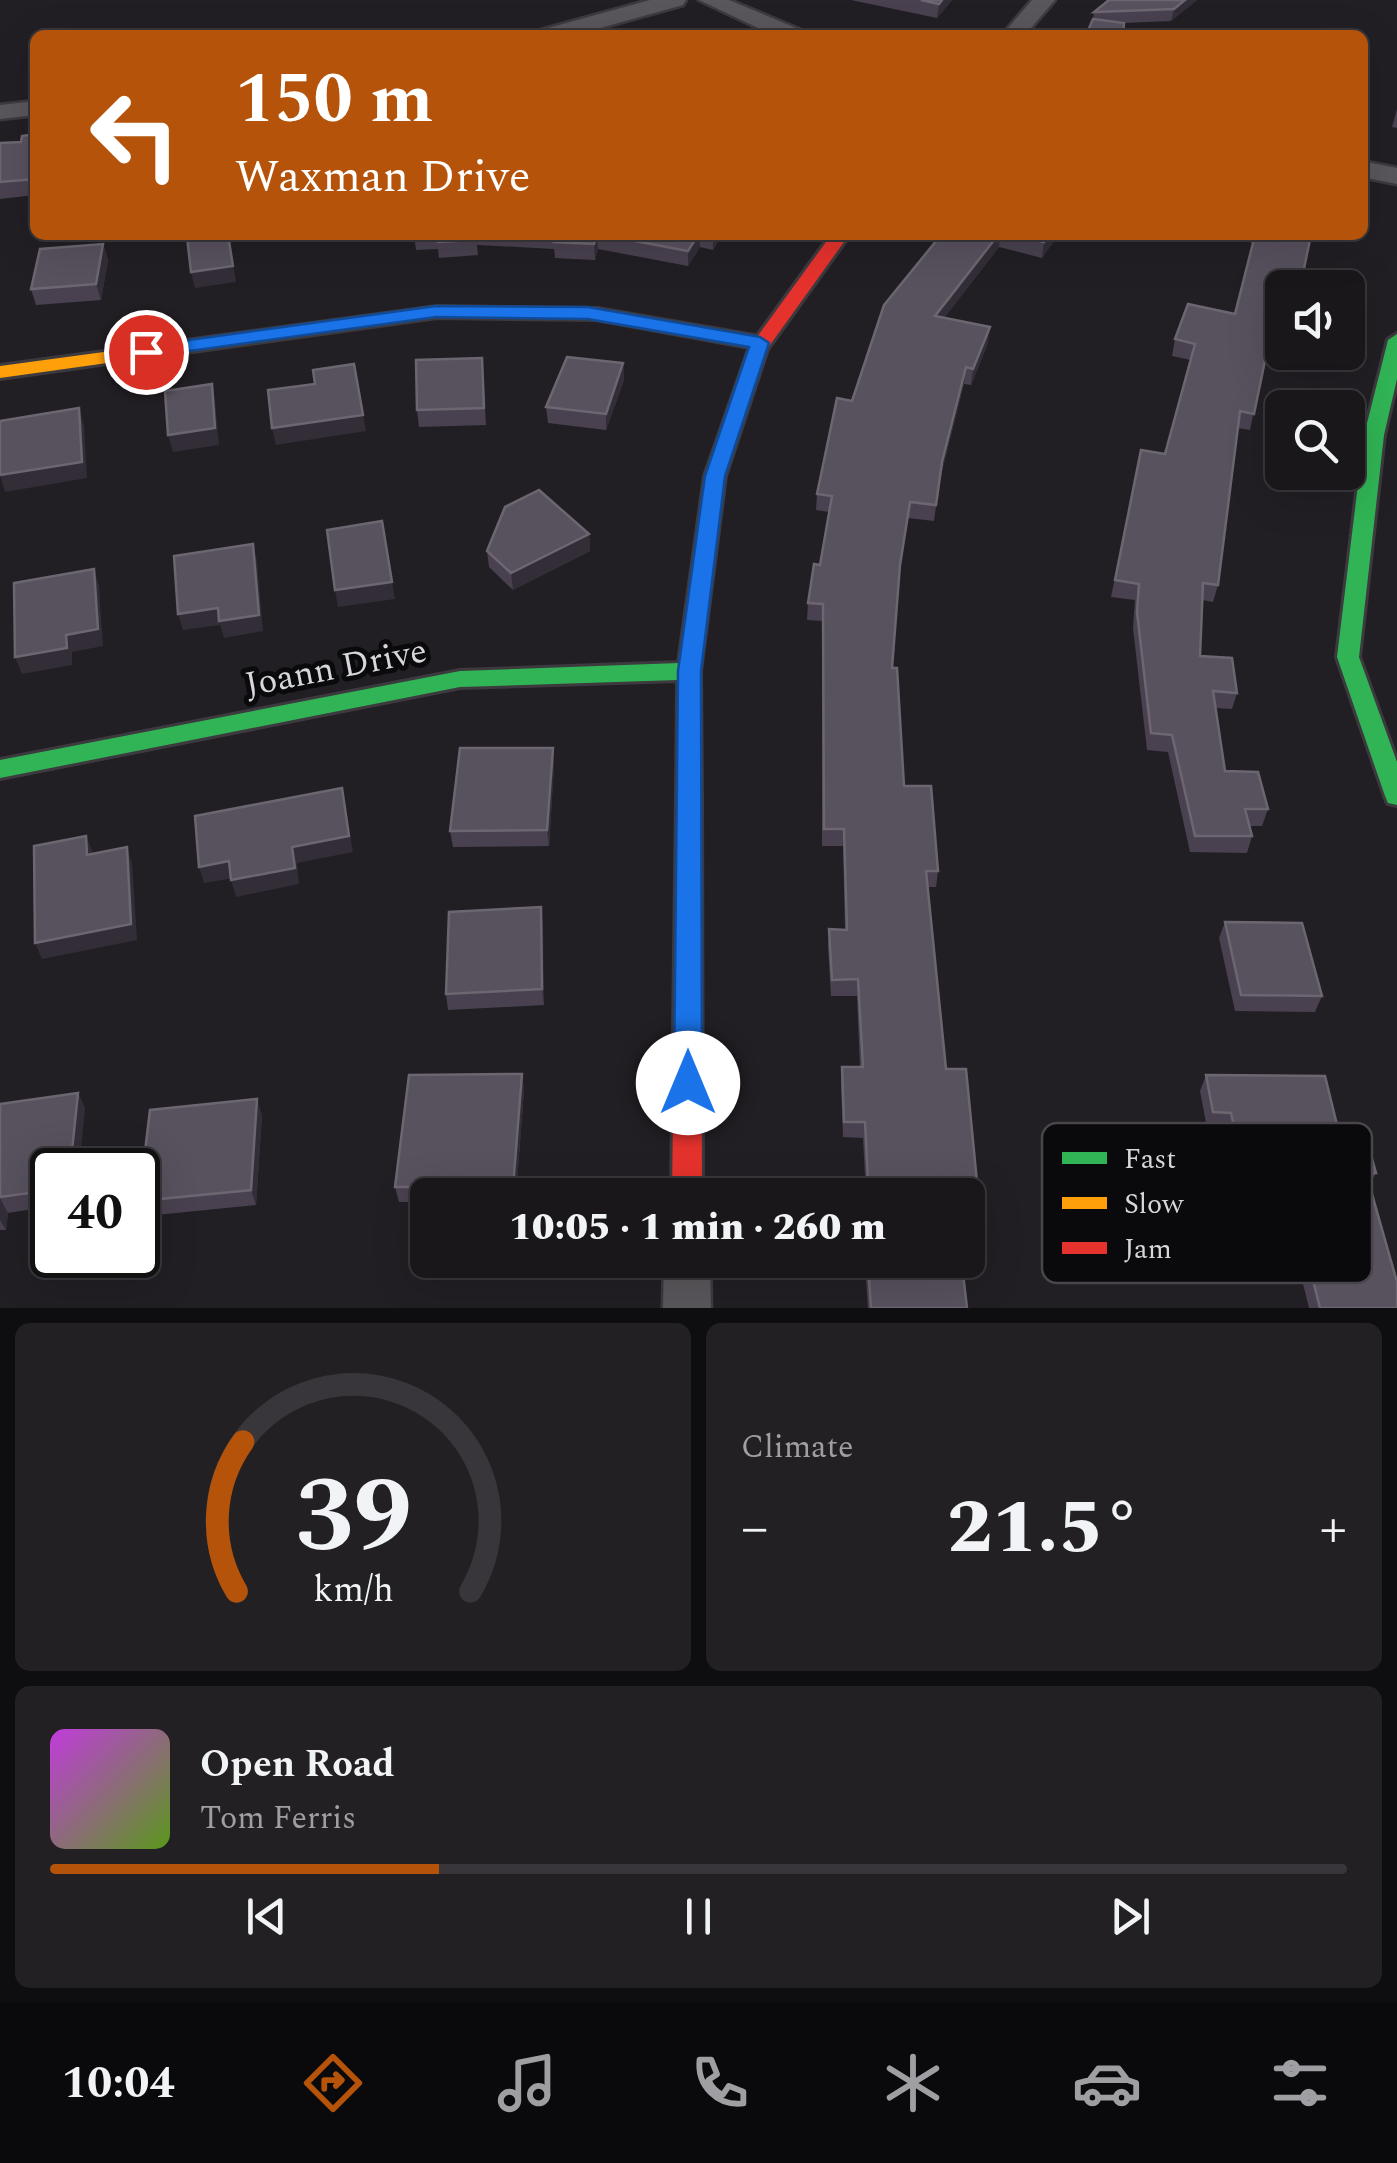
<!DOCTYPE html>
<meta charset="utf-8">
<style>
:root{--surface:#1a171b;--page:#232024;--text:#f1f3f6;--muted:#9f9fa3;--line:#38363a;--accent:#b45309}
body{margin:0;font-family:Spectral,serif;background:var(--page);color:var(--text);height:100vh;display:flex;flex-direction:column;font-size:38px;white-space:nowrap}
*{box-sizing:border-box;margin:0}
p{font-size:32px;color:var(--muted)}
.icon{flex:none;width:55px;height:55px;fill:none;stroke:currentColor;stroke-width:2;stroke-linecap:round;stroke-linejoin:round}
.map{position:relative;height:1308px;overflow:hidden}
.drawer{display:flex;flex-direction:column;gap:15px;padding:15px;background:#0e0d0f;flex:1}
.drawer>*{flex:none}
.guide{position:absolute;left:30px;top:30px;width:1338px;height:210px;border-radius:15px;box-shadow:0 10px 40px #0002,0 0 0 2px var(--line);background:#b45309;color:#fff;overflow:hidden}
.controls{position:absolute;left:1265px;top:270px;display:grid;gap:20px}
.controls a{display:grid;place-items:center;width:100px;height:100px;border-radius:15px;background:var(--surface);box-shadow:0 10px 40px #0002,0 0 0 2px var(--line);font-size:50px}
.speed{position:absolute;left:30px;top:1148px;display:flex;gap:20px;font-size:50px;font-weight:700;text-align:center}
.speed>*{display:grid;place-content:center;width:130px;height:130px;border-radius:50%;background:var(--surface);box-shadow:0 10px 40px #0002,0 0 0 2px var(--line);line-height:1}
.speed .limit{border:5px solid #111;border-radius:15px;background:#fff;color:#111}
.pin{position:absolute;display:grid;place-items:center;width:85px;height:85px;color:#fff;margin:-42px;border:5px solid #fff;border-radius:50%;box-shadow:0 2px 10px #0007}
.me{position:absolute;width:110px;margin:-55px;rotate:0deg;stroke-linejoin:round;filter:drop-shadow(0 0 8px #0008)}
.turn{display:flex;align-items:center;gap:35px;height:210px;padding:0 40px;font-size:45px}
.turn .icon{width:130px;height:130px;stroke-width:2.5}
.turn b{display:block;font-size:70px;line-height:85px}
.big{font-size:75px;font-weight:800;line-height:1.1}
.drawer .tile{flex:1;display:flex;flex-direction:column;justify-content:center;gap:15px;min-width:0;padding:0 35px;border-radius:15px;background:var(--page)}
.drawer .dial{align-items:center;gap:0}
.dial svg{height:260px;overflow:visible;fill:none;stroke:var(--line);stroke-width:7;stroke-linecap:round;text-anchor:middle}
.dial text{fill:var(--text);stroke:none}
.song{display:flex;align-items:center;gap:30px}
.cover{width:120px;height:120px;border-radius:15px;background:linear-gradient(135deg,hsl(290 70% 55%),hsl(90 70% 35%))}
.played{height:10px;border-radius:5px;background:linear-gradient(90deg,var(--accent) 30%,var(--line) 30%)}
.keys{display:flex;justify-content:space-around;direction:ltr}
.heat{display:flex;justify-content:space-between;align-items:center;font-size:55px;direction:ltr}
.drawer .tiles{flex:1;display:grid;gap:15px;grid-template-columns:1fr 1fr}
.tile:last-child{grid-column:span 2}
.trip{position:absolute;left:410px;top:1178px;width:575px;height:100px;border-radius:15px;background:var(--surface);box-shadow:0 10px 40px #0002,0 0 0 2px var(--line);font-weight:800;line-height:100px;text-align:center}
.dock{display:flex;height:160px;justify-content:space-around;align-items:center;background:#0a090b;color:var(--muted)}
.dock .icon{width:70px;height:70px}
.dock .selected{color:var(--accent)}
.dock b{font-size:45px;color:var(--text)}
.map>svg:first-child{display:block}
</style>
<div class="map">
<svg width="1397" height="1308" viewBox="0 0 1397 1308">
<rect width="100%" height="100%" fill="#221f24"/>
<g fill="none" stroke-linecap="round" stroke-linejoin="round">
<!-- street casing -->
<g stroke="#3c3a3e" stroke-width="5">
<g id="street">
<path d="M650,0H686L683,5L575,35H538L541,30Z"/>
<path d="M699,0H729L801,30L804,35H773Z"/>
<path d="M1032,0H1055L1025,35H1002Z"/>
<path d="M35,101V115L0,119V105Z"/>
<path d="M1362,161L1397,168V184L1362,177Z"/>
<path d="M664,1260H710L711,1308H663Z"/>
</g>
</g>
<!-- fast casing -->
<g stroke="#3c3a3e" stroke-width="6">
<g id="fast">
<path d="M597,309L760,337L769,343L725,476L700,671L701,792L698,799H680L677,792L678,680L460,687L0,778V760L460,671L679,663L705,476L750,347L591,318L588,314Z"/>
<path d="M1397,334V379L1384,435L1359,657L1397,762V805L1388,803L1385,796L1337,657L1364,435L1388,340Z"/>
</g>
</g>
<!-- slow casing -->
<g stroke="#3c3a3e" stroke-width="6">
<path id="slow" d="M437,307L597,309L606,314L597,319L437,317L0,378V366Z"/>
</g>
<!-- jam casing -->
<g stroke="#3c3a3e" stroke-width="6">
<g id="jam">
<path d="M831,235H849L765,352H751L749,348Z"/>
<path d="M689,783L698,785L701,792L702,1195H672L677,792L680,785Z"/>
</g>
</g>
<!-- street -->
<use href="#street" fill="#59575b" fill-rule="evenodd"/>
<!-- fast -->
<use href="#fast" fill="#30b455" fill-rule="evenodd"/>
<!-- slow -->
<use href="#slow" fill="#ff9f0a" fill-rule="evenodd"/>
<!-- jam -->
<use href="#jam" fill="#e5322d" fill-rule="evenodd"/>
</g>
<!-- wall -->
<g fill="#49414f">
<path d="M851,0H952L937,18Z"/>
<path d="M1197,0L1171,21L1124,23L1093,19L1094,12Z"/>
<path d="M1397,109V128L1392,127Z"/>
<path d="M35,134V195L0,199V143L21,142Z"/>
<path d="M414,235H722L713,250L700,247L688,266L598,249L595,260L555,258L554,249L477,245L478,255L439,258L438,249L416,250Z"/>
<path d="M941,235H1058L1042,258L999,247L944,318L988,343L971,385L964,384L940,479L934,521L908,518L899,576L892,668L904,786L938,871L936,887H928L946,1069L977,1182L973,1198H968V1195H866L863,1138L843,1137L841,1083L842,1067H860L857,996H831L828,946L829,929L845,930L843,846H822V621L807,620L808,603L820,565L829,512L816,510L817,494L852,401Z"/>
<path d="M1230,235H1311L1282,288V339L1275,364L1264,362L1250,430L1237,428L1218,585L1213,602L1202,600L1200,656L1237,693L1232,709L1216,708L1225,771L1268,809L1262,826H1250L1252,836L1247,853L1190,852L1168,752L1147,750L1133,628L1135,600L1111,597L1141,450L1165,454L1191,360L1172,356L1175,339L1235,314L1253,243L1230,238Z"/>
<path d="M103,244L108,260L101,300L36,305L31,289Z"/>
<path d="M623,363L624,380L606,430L548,423L546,407Z"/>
<path d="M483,374L486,425L419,427L417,410Z"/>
<path d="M589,534L590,551L513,590L489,567L487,551Z"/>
<path d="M553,748L554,765L549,846L453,847L450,831Z"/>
<path d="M541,907L544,1005L448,1010L446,994Z"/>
<path d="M1225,922L1322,996L1315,1012L1235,1011L1219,938Z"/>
<path d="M522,1074L524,1090L516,1195H428V1202H399L395,1187Z"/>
<path d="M1206,1075L1340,1137L1376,1173L1370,1184L1397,1308H1309L1279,1187L1237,1186L1225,1129L1207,1128L1200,1091Z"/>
<path d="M78,1093L85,1109L52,1170V1206L8,1213L6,1230H0V1104Z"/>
<path d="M262,1115L256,1205L146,1216L139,1201Z"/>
<path d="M868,1264L967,1308H868L866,1279Z"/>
</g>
<!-- shaded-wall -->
<g fill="#332d37">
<path d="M942,0H952L937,18L939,4Z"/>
<path d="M1185,0H1197L1171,21L1174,9Z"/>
<path d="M228,235L236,282L195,288L191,272Z"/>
<path d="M597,235L598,249L595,260L594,244Z"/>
<path d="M698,235H700V247L688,266V251Z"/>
<path d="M713,235H722L713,250Z"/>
<path d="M998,235H1000L999,247L933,333L935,316Z"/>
<path d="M1049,235H1058L1042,258L1044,242Z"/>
<path d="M103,244L108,260L101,300L96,284Z"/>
<path d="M990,327L988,343L971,385L973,369Z"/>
<path d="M623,363L624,380L606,430V414Z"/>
<path d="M966,367L964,384L940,479L934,521L942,462Z"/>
<path d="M212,384L215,401L219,445L173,452L168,435Z"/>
<path d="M79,408L84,425L87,478L5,492L0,475Z"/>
<path d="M363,415L366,431L276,445L272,428Z"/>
<path d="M589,534L590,551L513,590L511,573Z"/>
<path d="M253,544L257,561L263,631L224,638L220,625L183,630L178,614Z"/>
<path d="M94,569L99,586L103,646L72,652V665L22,674L15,657L66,635Z"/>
<path d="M392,582L395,599L338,607L335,590Z"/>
<path d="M553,748L554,765L549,846L547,830Z"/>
<path d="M342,788L353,852L297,863L299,884L236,897L231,880L292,847Z"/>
<path d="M86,836L93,853L94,871L87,855Z"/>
<path d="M127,847L132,864L137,940L42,959L35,943Z"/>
<path d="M229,861L234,878L204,883L199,867Z"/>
<path d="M541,907L543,924L544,1005L542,989Z"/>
<path d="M522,1074L524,1090L516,1195H514L513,1187Z"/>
<path d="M78,1093L85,1109L79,1170H70Z"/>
<path d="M257,1099L262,1115L256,1205L251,1190Z"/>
<path d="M0,1198L8,1213L6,1230L0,1220Z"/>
</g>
<!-- building -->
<g fill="#58515e" stroke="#6c6671" stroke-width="2.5">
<path d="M921,0H942L939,4Z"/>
<path d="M1109,0H1185L1174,9L1094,12Z"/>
<path d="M1093,19L1124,23L1123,35H1086Z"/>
<path d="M686,31L692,35H673Z"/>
<path d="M35,134V179L0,182V143L21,142L22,136Z"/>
<path d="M199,235H228L233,266L191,272L187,237Z"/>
<path d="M438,235H476V240L438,242Z"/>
<path d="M556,235H597L594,244L554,242Z"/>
<path d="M604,235H698L688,251Z"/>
<path d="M941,235H998L935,316L990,327L973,369L966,367L942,462L936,505L910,502L900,565L892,668H897L904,786H931L938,871H926L946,1069H966L977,1182L868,1181L865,1122H844L842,1067H863L858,979L832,980L829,929L847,930L844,829H824L823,604L808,603L814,564L820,565L832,496L817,494L837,398L852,401L884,305Z"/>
<path d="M1015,235H1049L1044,242Z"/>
<path d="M1255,235H1311L1300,288H1282V338L1279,348L1268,346L1254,414L1240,411L1218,585L1203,583L1200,656L1232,658L1237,693L1213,691L1225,771L1258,772L1268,809H1245L1252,836H1195L1172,735L1151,733L1137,612L1139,584L1115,580L1141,450L1165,454L1195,344L1175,339L1188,304L1235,314Z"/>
<path d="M103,244L96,284L31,289L40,249Z"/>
<path d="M567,357L623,363L606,414L546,407Z"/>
<path d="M482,358L484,408L417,410L416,360Z"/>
<path d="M354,364L363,415L272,428L268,390L315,384L313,370Z"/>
<path d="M212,384L215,428L168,435L165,391Z"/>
<path d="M79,408L82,462L0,475V421Z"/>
<path d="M539,490L589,534L511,573L487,551L505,507Z"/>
<path d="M382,521L392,582L335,590L327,530Z"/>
<path d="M253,544L259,615L219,621L218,608L178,614L174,556Z"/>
<path d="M94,569L98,629L66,635L67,648L15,657L14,583Z"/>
<path d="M460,748H553L547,830L450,831Z"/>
<path d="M342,788L349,836L292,847L295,868L231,880L229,861L199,867L195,816Z"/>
<path d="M86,836L87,855L127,847L131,924L35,943L34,846Z"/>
<path d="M541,907L542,989L446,994L449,912Z"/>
<path d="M1225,922L1302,923L1322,996L1241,995Z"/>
<path d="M522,1074L513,1187H395L409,1075Z"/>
<path d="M1206,1075L1325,1076L1340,1137L1366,1138L1376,1173H1366L1397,1282V1308H1320L1286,1172L1244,1171L1231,1113L1213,1112Z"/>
<path d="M78,1093L70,1170H52V1190L0,1197V1104Z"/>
<path d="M257,1099L251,1190L139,1201L150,1110Z"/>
<path d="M868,1264H962L967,1308H871Z"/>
</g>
<!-- route -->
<path fill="#1a73e8" stroke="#114b97" stroke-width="2.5" d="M436,306L588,307L760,337L769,343L725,476L701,671L702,1083L698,1091L688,1095L678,1091L674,1083L678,671L705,476L749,347L588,319L436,317L146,357L136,352L146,346Z"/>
<g text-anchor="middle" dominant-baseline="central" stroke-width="10" stroke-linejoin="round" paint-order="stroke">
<!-- street labels -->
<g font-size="35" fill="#d9d6db" stroke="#0a090c">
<text transform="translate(336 668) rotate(-11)">Joann Drive</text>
</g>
</g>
<!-- legend -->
<rect x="1042" y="1123" width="330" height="160" rx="15" fill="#0a090c" stroke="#48464a" stroke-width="2.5"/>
<rect x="1062" y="1152" width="45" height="12" fill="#30b455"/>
<rect x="1062" y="1197" width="45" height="12" fill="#ff9f0a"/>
<rect x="1062" y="1242" width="45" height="12" fill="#e5322d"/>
<g font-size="28" fill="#d9d6db">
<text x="1124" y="1168">Fast</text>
<text x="1124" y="1213">Slow</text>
<text x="1124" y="1258">Jam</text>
</g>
</svg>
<div class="controls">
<a><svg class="icon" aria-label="sound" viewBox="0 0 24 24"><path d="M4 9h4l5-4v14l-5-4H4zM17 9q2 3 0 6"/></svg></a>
<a><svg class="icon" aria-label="search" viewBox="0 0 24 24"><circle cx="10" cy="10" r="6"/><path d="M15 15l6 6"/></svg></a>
</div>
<div class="speed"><div class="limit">40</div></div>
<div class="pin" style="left:146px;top:352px;background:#d93025"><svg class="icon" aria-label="arrive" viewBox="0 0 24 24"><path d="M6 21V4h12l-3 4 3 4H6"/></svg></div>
<svg class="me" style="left:688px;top:1083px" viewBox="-20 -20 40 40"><circle r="19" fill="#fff"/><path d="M0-13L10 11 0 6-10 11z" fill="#1a73e8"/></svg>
<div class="trip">10:05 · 1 min · 260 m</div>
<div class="guide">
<div class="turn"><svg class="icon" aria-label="left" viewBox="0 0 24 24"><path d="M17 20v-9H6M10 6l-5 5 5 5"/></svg><div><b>150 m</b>Waxman Drive</div></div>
</div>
</div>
<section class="drawer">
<div class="tiles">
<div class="tile dial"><svg viewBox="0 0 100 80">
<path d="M14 69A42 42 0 1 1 86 69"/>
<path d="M14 69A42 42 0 0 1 16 23" stroke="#b45309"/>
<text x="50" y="56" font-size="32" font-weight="700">39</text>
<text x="50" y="72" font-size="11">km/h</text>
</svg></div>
<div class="tile"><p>Climate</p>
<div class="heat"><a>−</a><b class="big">21.5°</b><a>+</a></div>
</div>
<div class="tile">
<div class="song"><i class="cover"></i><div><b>Open Road</b><p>Tom Ferris</p></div></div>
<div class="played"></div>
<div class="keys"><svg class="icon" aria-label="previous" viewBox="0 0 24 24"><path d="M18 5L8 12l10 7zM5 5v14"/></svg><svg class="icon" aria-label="pause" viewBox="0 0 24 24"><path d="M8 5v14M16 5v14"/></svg><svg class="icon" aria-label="next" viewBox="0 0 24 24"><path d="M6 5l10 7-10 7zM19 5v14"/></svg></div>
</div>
</div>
</section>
<nav class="dock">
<b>10:04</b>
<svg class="icon selected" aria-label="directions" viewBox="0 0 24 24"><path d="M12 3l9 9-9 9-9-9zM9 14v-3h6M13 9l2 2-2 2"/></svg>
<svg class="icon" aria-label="music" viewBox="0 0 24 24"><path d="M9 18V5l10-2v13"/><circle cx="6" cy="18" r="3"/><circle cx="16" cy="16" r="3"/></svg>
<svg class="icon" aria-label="phone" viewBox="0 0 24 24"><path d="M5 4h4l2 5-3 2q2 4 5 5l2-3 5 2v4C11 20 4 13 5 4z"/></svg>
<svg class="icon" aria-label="climate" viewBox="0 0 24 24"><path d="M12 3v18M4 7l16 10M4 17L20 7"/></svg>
<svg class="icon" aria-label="car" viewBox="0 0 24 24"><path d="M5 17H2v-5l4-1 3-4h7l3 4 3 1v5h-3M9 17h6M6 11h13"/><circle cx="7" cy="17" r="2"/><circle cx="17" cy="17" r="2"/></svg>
<svg class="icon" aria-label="filters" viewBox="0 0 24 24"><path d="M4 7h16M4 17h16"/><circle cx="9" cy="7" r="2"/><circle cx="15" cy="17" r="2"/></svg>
</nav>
